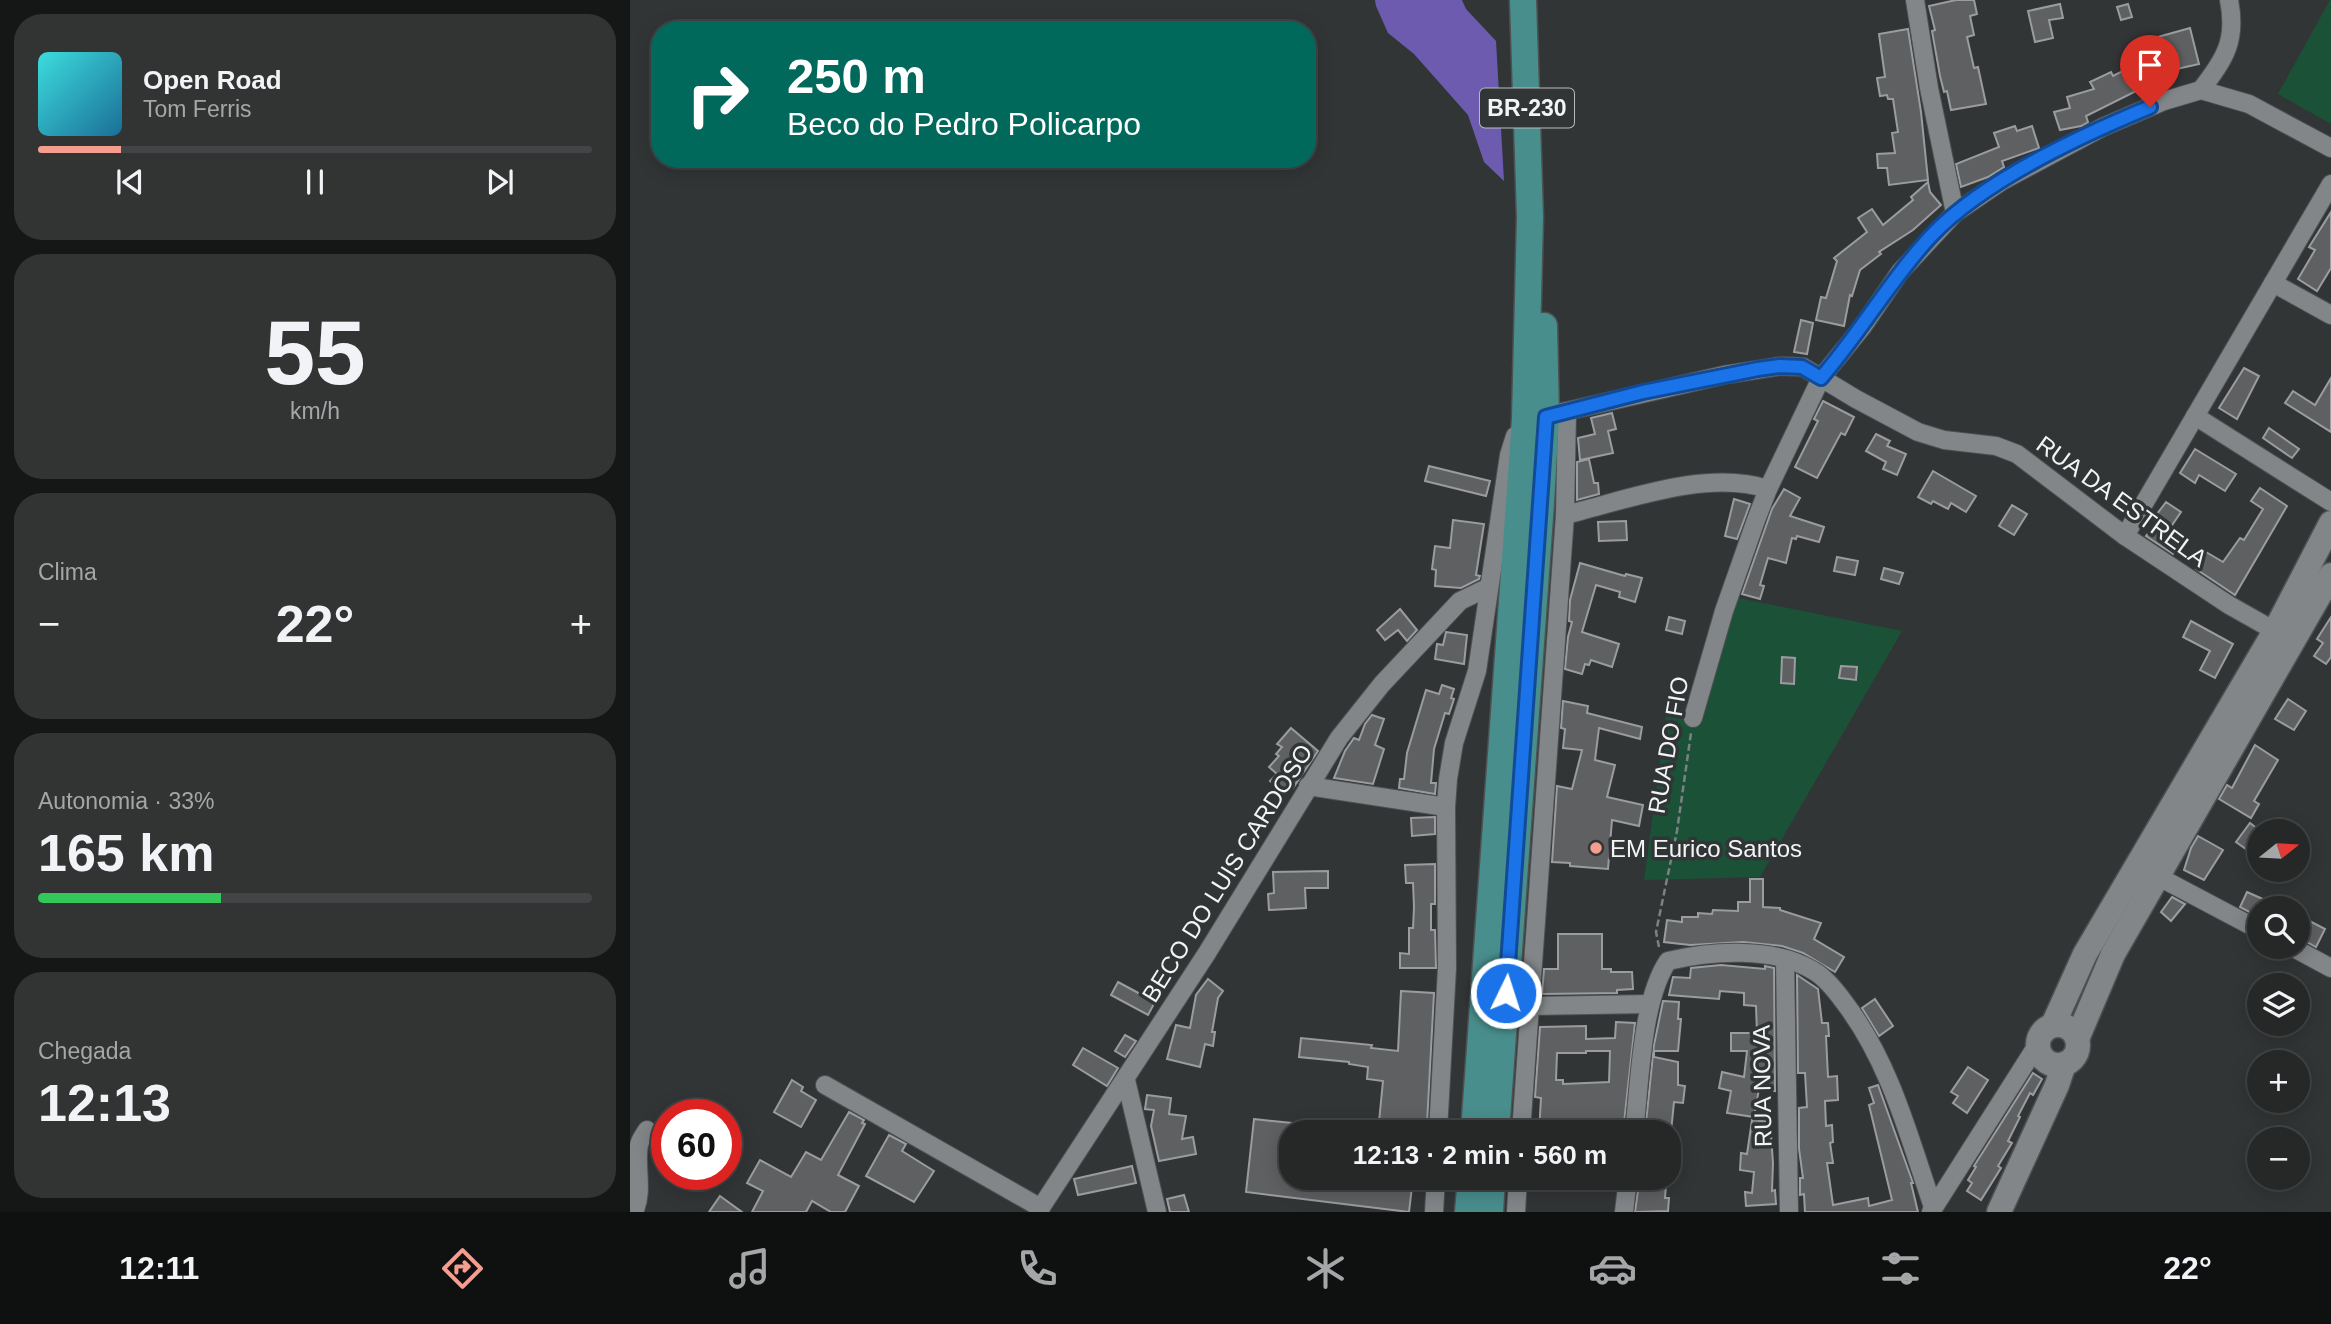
<!DOCTYPE html>
<html lang="pt">
<meta charset="utf-8">
<style>
:root{--surface:#262828;--page:#323434;--text:#f1f3f6;--muted:#a4a6a8;--line:#424445;--accent:#f59d8e}
body{margin:0;font-family:Helvetica,sans-serif;background:var(--page);color:var(--text);height:100vh;display:flex;flex-direction:column;font-size:26px;white-space:nowrap}
*{box-sizing:border-box;margin:0}
p{font-size:23px;color:var(--muted)}
.icon{flex:none;width:38px;height:38px;fill:none;stroke:currentColor;stroke-width:2;stroke-linecap:round;stroke-linejoin:round}
.map{position:relative;flex:1;overflow:hidden}
.drawer{display:flex;flex-direction:column;gap:14px;padding:14px;background:#151616;width:630px}
.drawer>*{flex:none}
.hud{position:absolute;left:21px;top:21px;width:665px;height:147px;border-radius:28px;box-shadow:0 4px 18px #0003,0 0 0 2px var(--line);background:#00695c;color:#fff;overflow:hidden}
.needle{width:46px;rotate:72deg}
.tools{position:absolute;left:1617px;top:819px;display:grid;gap:14px}
.tools a{display:grid;place-items:center;width:63px;height:63px;border-radius:50%;background:var(--surface);box-shadow:0 4px 18px #0003,0 0 0 2px var(--line);font-size:35px}
.speed{position:absolute;left:21px;top:1099px;display:flex;gap:14px;font-size:35px;font-weight:700;text-align:center}
.speed>*{display:grid;place-content:center;width:91px;height:91px;border-radius:50%;background:var(--surface);box-shadow:0 4px 18px #0003,0 0 0 2px var(--line);line-height:1}
.speed .limit{border:10px solid #d22;background:#fff;color:#111}
.pin{position:absolute;display:grid;place-items:center;width:60px;height:60px;color:#fff;margin:-72px -30px;border-radius:50% 50% 50% 0;rotate:-45deg;box-shadow:0 0 7px #0007}
.pin .icon{rotate:45deg}
.me{position:absolute;width:77px;margin:-38px;rotate:4deg;stroke-linejoin:round;filter:drop-shadow(0 0 5px #0008)}
.turn{display:flex;align-items:center;gap:24px;height:147px;padding:0 21px;font-size:32px}
.turn .icon{width:91px;height:91px;stroke-width:2.5}
.turn b{display:block;font-size:49px;line-height:60px}
.big{font-size:52px;font-weight:600;line-height:1.1}
.drawer .widget{flex:1;display:flex;flex-direction:column;justify-content:center;gap:10px;min-width:0;padding:0 24px;border-radius:28px;background:var(--page)}
.drawer .dial{align-items:center;gap:0}
.dial b{font-size:91px;line-height:1}
.song{display:flex;align-items:center;gap:21px}
.cover{width:84px;height:84px;border-radius:10px;background:linear-gradient(135deg,hsl(180 70% 55%),hsl(200 70% 35%))}
.played{height:7px;border-radius:4px;background:linear-gradient(90deg,var(--accent) 15%,var(--line) 15%)}
.keys{display:flex;justify-content:space-around;direction:ltr}
.heat{display:flex;justify-content:space-between;align-items:center;font-size:38px;direction:ltr}
.charge{height:10px;border-radius:5px;background:linear-gradient(90deg,#34c759 33%,var(--line) 0)}
.trip{position:absolute;left:649px;top:1120px;width:402px;height:70px;border-radius:28px;background:var(--surface);box-shadow:0 4px 18px #0003,0 0 0 2px var(--line);font-weight:600;line-height:70px;text-align:center}
.tab-bar{display:flex;height:112px;justify-content:space-around;align-items:center;background:#0f1010;color:var(--muted)}
.tab-bar .icon{width:49px;height:49px}
.tab-bar .selected{color:var(--accent)}
.tab-bar b{font-size:32px;color:var(--text)}
main{display:flex;flex:1;min-height:0}
.map>svg:first-child{display:block}
</style>
<main>
<section class="drawer">
<div class="widget">
<div class="song"><i class="cover"></i><div><b>Open Road</b><p>Tom Ferris</p></div></div>
<div class="played"></div>
<div class="keys"><svg class="icon" aria-label="previous" viewBox="0 0 24 24"><path d="M18 5L8 12l10 7zM5 5v14"/></svg><svg class="icon" aria-label="pause" viewBox="0 0 24 24"><path d="M8 5v14M16 5v14"/></svg><svg class="icon" aria-label="next" viewBox="0 0 24 24"><path d="M6 5l10 7-10 7zM19 5v14"/></svg></div>
</div>
<div class="widget dial"><b>55</b><p>km/h</p></div>
<div class="widget"><p>Clima</p>
<div class="heat"><a>−</a><b class="big">22°</b><a>+</a></div>
</div>
<div class="widget"><p>Autonomia · 33%</p><b class="big">165 km</b><div class="charge"></div></div>
<div class="widget"><p>Chegada</p><b class="big">12:13</b></div>
</section>
<div class="map">
<svg width="1701" height="1212" viewBox="0 0 1701 1212">
<rect width="100%" height="100%" fill="#323536"/>
<!-- green -->
<g fill="#1b5237">
<path d="M1700,0H1701V124L1648,94Z"/>
<path d="M1108,598L1272,631L1130,877L1014,880L1036,716L1068,717Z"/>
</g>
<!-- water -->
<path fill="#6c5baf" d="M745,0H832L836,9L866,41L874,181L854,162L838,115L784,54L758,33L746,6Z"/>
<!-- building -->
<g fill="#5e6062" stroke="#9a9c9f" stroke-width="2" fill-rule="evenodd">
<path d="M1326,0H1344L1347,14L1340,16L1344,35L1337,37L1344,68L1348,67L1356,104L1321,110L1317,91L1314,92L1310,76L1302,31L1305,30L1299,6Z"/>
<path d="M1430,4L1433,18L1419,20L1423,38L1405,42L1398,11Z"/>
<path d="M1498,4L1502,17L1491,20L1487,7Z"/>
<path d="M1560,28L1569,64L1529,73L1533,82L1518,89L1516,86L1456,116L1458,122L1451,126L1430,130L1424,112L1440,108L1437,97L1464,89L1460,82L1481,72L1483,76L1507,64L1502,52L1518,45L1517,40Z"/>
<path d="M1278,29L1291,112L1298,180L1259,185L1257,168H1248L1247,154L1265,153L1262,133L1268,132L1263,99H1258L1257,95L1250,96L1247,78L1255,77L1249,34Z"/>
<path d="M1385,126L1387,131L1402,126L1409,148L1372,161L1374,167L1358,177L1331,187L1326,164L1369,147L1364,133Z"/>
<path d="M1298,182L1300,192L1311,205L1283,230L1249,252L1251,254L1230,270L1222,296L1220,295L1214,326L1186,320L1191,297L1196,298L1207,261L1204,258L1237,232L1228,218L1242,209L1253,225L1283,200L1281,197Z"/>
<path d="M1701,212V268L1687,291L1668,279L1685,250L1679,247Z"/>
<path d="M1171,320L1183,323L1177,354L1164,352Z"/>
<path d="M1614,368L1629,376L1607,419L1589,408Z"/>
<path d="M1701,378V432L1655,403L1663,391L1685,405Z"/>
<path d="M1193,401L1224,417L1215,435L1211,433L1187,478L1165,467L1188,421L1184,419Z"/>
<path d="M982,413L986,429L978,431L983,453L950,460L948,438L965,434L961,418Z"/>
<path d="M1639,428L1669,449L1662,458L1633,438Z"/>
<path d="M1246,434L1260,441L1257,446L1276,454L1267,475L1253,469L1256,462L1236,451Z"/>
<path d="M1565,449L1606,474L1595,491L1569,475L1565,483L1550,473Z"/>
<path d="M959,459L964,483H968L969,494L947,500V462Z"/>
<path d="M799,466L860,481L856,496L795,481Z"/>
<path d="M1303,471L1346,496L1336,512L1321,503L1318,509L1303,501L1301,504L1288,497Z"/>
<path d="M1630,488L1657,506L1605,595L1566,569L1576,552L1593,562L1610,538L1614,540L1633,509L1621,501Z"/>
<path d="M1154,489L1170,498L1160,516L1194,527L1189,542L1167,536L1166,539L1162,538L1156,563L1138,558L1130,585L1134,586L1130,599L1112,594L1142,509Z"/>
<path d="M1104,499L1120,504L1107,539L1095,536Z"/>
<path d="M1536,502L1551,512L1536,534L1550,544L1543,554L1516,536L1530,517L1527,514Z"/>
<path d="M1382,505L1397,514L1384,535L1369,526Z"/>
<path d="M823,520L854,524L846,575L850,576L849,579L831,588L805,586L806,570L802,569L805,546L820,548Z"/>
<path d="M996,521L997,540L969,541L968,522Z"/>
<path d="M1207,557L1228,561L1225,575L1204,571Z"/>
<path d="M950,563L995,576L996,574L1012,578L1005,602L989,597L990,592L966,585L952,632L989,644L982,667L961,660L959,665L955,664L952,674L935,669L938,637L942,622L939,621L940,600Z"/>
<path d="M1254,568L1273,573L1269,584L1251,579Z"/>
<path d="M770,609L787,630L777,641L768,630L755,640L747,630Z"/>
<path d="M1039,617L1055,621L1052,634L1036,630Z"/>
<path d="M1701,617V657L1696,664L1684,656L1693,643L1687,639Z"/>
<path d="M1561,621L1603,644L1585,678L1570,670L1580,651L1553,637Z"/>
<path d="M816,632L837,635L834,664L805,659L807,644L813,645Z"/>
<path d="M1152,657L1165,658L1164,684L1151,683Z"/>
<path d="M1211,666L1227,667L1226,680L1209,678Z"/>
<path d="M812,685L824,689L821,698L824,699L819,714L815,713L804,749L801,783H806L805,794L769,788L770,779H774L777,753L796,690L809,694Z"/>
<path d="M1658,699L1676,711L1664,730L1645,719Z"/>
<path d="M933,701L958,706L957,713L1012,727L1010,739L969,728L965,760L985,765L977,797L1013,805L1009,826L982,820L978,869L940,866V863L922,862L927,786L942,789L952,750L933,748L935,729L931,728Z"/>
<path d="M742,715L754,719L745,745L754,749L743,784L704,778L715,751L724,738L729,740L735,724Z"/>
<path d="M661,728L688,751L663,788L658,784L652,791L640,781L647,774L639,767L649,756L646,754L652,747L647,744Z"/>
<path d="M1625,745L1648,760L1624,801L1629,804L1621,818L1589,799L1597,785L1602,788Z"/>
<path d="M805,817V834L782,836L781,818Z"/>
<path d="M1620,823L1629,830V846L1623,854L1606,842Z"/>
<path d="M1568,836L1593,850L1574,880L1554,870L1561,848Z"/>
<path d="M805,864V904H801V930H805L806,968H770V953L779,954V928H783L784,907L783,883H776L775,865Z"/>
<path d="M698,871V888H675L676,908L639,910L638,894L644,893L643,872Z"/>
<path d="M1120,879H1133V907L1150,908V910L1191,923L1184,939L1214,957L1205,972L1173,953L1152,946L1113,942L1060,945L1034,942L1037,920L1052,922V917H1068V913L1082,914L1083,910L1108,911V902H1120Z"/>
<path d="M1617,892L1653,908H1629V917L1610,907Z"/>
<path d="M1542,897L1555,904L1541,921L1531,912Z"/>
<path d="M1668,915L1695,929L1686,947L1668,937Z"/>
<path d="M928,934H972V969H981V972H1002L1003,989L987,990V993L912,994L914,969H928Z"/>
<path d="M1091,965L1135,969V966L1144,968L1145,1091L1129,1089L1124,1117L1097,1113L1101,1091L1089,1088L1092,1072L1114,1077L1117,1051H1101V1033H1127L1126,1006L1114,1005V993L1090,991L1089,999L1039,995L1043,977L1060,978L1061,968Z"/>
<path d="M1167,975L1188,989L1192,1023H1198L1199,1036H1196L1198,1077L1207,1076L1208,1100L1195,1101L1196,1126L1202,1125L1203,1142L1200,1143L1203,1163H1197L1203,1205L1238,1198L1239,1206L1262,1200L1239,1105L1244,1103L1239,1088L1248,1085L1283,1183H1281L1288,1212H1175L1174,1194L1170,1195V1178H1173L1169,1149V1108L1177,1107L1175,1073H1168Z"/>
<path d="M578,979L593,991L588,998L582,1032H585L583,1046L575,1044L570,1067L537,1059L546,1025L560,1028L566,995Z"/>
<path d="M488,982L525,1002L518,1015L481,995Z"/>
<path d="M771,991L804,993L797,1124H794L793,1129L780,1127L779,1132H748L753,1081L737,1079L738,1067L719,1064V1062L669,1057L671,1038L742,1045L741,1048L768,1051Z"/>
<path d="M1245,999L1263,1026L1249,1036L1232,1008Z"/>
<path d="M1033,1001L1049,1002L1048,1019H1051L1048,1051H1024V1057L1048,1062V1085L1055,1086L1053,1103L1044,1102L1041,1132H1015L1024,1045Z"/>
<path d="M986,1022L1005,1023L993,1132H909L911,1098L905,1097L910,1027L956,1026V1039L985,1038ZM956,1051H980L979,1082L933,1084V1080H926L927,1053H956Z"/>
<path d="M495,1035L506,1041L495,1057L485,1051Z"/>
<path d="M453,1048L488,1068L477,1086L443,1065Z"/>
<path d="M1338,1067L1358,1080L1337,1113L1323,1103L1328,1096L1321,1092Z"/>
<path d="M1403,1073L1412,1079L1403,1095L1400,1093L1388,1116L1390,1117L1378,1141L1382,1143L1368,1166L1371,1168L1351,1200L1337,1191L1342,1183L1338,1180L1346,1167L1344,1166Z"/>
<path d="M162,1080L173,1087L171,1091L186,1100L171,1127L144,1112Z"/>
<path d="M517,1095L541,1098L539,1114L556,1116L552,1139L563,1137L566,1154L529,1161L521,1126L524,1110L515,1109Z"/>
<path d="M219,1112L234,1120L232,1123L235,1124L208,1175L229,1186L215,1212H201L182,1201L176,1212H122L133,1191L117,1183L130,1160L161,1177L176,1152L191,1160Z"/>
<path d="M624,1119L662,1123V1178H783L779,1212L616,1192Z"/>
<path d="M1122,1120L1140,1122L1143,1163L1142,1191L1145,1190L1146,1204L1116,1206L1115,1192L1122,1193L1124,1172L1110,1170L1111,1153L1117,1154Z"/>
<path d="M259,1135L276,1144L272,1151L304,1171L284,1202L236,1176Z"/>
<path d="M502,1166L506,1183L448,1195L444,1179Z"/>
<path d="M914,1178H950V1191L913,1190Z"/>
<path d="M1009,1183L1036,1185L1035,1198H1039L1038,1211L1005,1212Z"/>
<path d="M554,1195L559,1212H540L537,1199Z"/>
<path d="M90,1196L112,1212H79Z"/>
</g>
<g fill="none" stroke-linecap="round" stroke-linejoin="round">
<!-- minor casing -->
<g stroke="#4e5152" stroke-width="20">
<g id="minor">
<path d="M1285,0L1299,88L1325,213"/>
<path d="M1571,90C1595,58 1607,41 1599,0"/>
<path d="M1643,283L1701,315"/>
<path d="M1565,416L1701,502"/>
<path d="M907,418L1094,375L1150,366L1173,367L1226,399L1288,432L1314,440L1366,446L1387,454L1495,536L1599,605L1645,631"/>
<path d="M935,515C997,500 1076,469 1138,489"/>
<path d="M1495,536L1701,184"/>
<path d="M1063,718L1094,611L1126,520L1138,489L1191,378L1233,326L1270,272L1325,213L1372,181L1473,127L1534,101L1571,90L1619,104L1701,148"/>
<path d="M678,786L816,807"/>
<path d="M1527,876L1629,930"/>
<path d="M1662,947L1701,968"/>
<path d="M1155,959L1159,1212"/>
<path d="M899,1006L1019,1004"/>
<path d="M496,1080L527,1212"/>
<path d="M195,1085L411,1208"/>
<path d="M808,1132L817,968L816,807L818,779L824,743L847,671L879,455L885,436"/>
<path d="M891,1132L935,515L937,413"/>
<path d="M1004,1132C1010,1084 1011,1001 1038,961C1081,951 1144,946 1184,971C1196,978 1206,991 1214,1002C1260,1062 1279,1137 1303,1207"/>
<path d="M4,1212C14,1191 5,1167 9,1145C10,1140 14,1135 17,1130"/>
<path d="M408,1212L577,953L709,738L752,684L830,601L859,587"/>
<path d="M804,1212L806,1178"/>
<path d="M886,1212L888,1178"/>
<path d="M994,1212L998,1178"/>
<path d="M1301,1212L1409,1042"/>
</g>
</g>
<!-- secondary casing -->
<g stroke="#4e5152" stroke-width="27">
<g id="secondary">
<path d="M1423,1025L1455,954L1645,631L1701,523"/>
<circle cx="1428" cy="1045" r="20"/>
<path d="M1447,1039L1483,954L1701,575"/>
<path d="M1369,1212L1427,1085L1434,1064"/>
</g>
</g>
<!-- primary casing -->
<g stroke="#4e5152" stroke-width="29">
<g id="primary">
<path d="M844,1132L895,419L900,217L893,0"/>
<path d="M866,1132L911,503L916,417L914,326"/>
<path d="M838,1212L841,1178"/>
<path d="M860,1212L862,1178"/>
</g>
</g>
<!-- path -->
<path stroke="#7e8081" stroke-width="2.5" stroke-dasharray="7 3.5" stroke-linecap="butt" d="M1029,947L1026,932L1047,831L1061,733"/>
<!-- minor -->
<use href="#minor" stroke="#838688" stroke-width="18"/>
<!-- secondary -->
<use href="#secondary" stroke="#838688" stroke-width="24"/>
<!-- primary -->
<use href="#primary" stroke="#488e8d" stroke-width="26"/>
</g>
<g fill="none" stroke-linecap="round" stroke-linejoin="round">
<!-- route casing -->
<g stroke="#114b97" stroke-width="18">
<path id="route" d="M876,993L916,417L1013,392L1128,369L1150,366L1172,367L1191,378C1231,332 1260,280 1301,236C1352,182 1452,135 1520,107"/>
</g>
<!-- route -->
<use href="#route" stroke="#1a73e8" stroke-width="12"/>
</g>
<!-- markers -->
<circle fill="#f59d8e" stroke="#323536" stroke-width="2.5" cx="966" cy="848" r="7"/>
<g text-anchor="middle" dominant-baseline="central" stroke-width="7" stroke-linejoin="round" paint-order="stroke">
<!-- shield labels -->
<rect fill="#323536" stroke="#b8bbbc" stroke-width="2" x="850" y="88.5" width="94" height="39" rx="5"/>
<g font-size="23" font-weight="bold" fill="#f2f4f5">
<text x="897" y="108">BR-230</text>
</g>
<!-- street labels -->
<g font-size="24" fill="#f2f4f5" stroke="#323536">
<text transform="translate(1492 501) rotate(36)">RUA DA ESTRELA</text>
<text transform="translate(1038 745) rotate(-80)">RUA DO FIO</text>
<text transform="translate(597 873) rotate(-58)">BECO DO LUIS CARDOSO</text>
<text transform="translate(1132 1086) rotate(-91)">RUA NOVA</text>
</g>
<!-- poi labels -->
<g font-size="24" fill="#f2f4f5" stroke="#323536" text-anchor="start">
<text x="980" y="848">EM Eurico Santos</text>
</g>
</g>
</svg>
<div class="tools">
<a><svg class="needle" viewBox="-14 -14 28 28"><path d="M0-13l5 13h-10z" fill="#e53935"/><path d="M0 13l5-13h-10z" fill="#a4a6a8"/></svg></a>
<a><svg class="icon" aria-label="search" viewBox="0 0 24 24"><circle cx="10" cy="10" r="6"/><path d="M15 15l6 6"/></svg></a>
<a><svg class="icon" aria-label="layers" viewBox="0 0 24 24"><path d="M12 4l9 5-9 5-9-5zM3 14l9 5 9-5"/></svg></a>
<a>+</a>
<a>−</a>
</div>
<div class="speed"><div class="limit">60</div></div>
<div class="pin" style="left:1520px;top:107px;background:#d93025"><svg class="icon" aria-label="arrive" viewBox="0 0 24 24"><path d="M6 21V4h12l-3 4 3 4H6"/></svg></div>
<svg class="me" style="left:876px;top:993px" viewBox="-20 -20 40 40"><circle r="17" fill="#1a73e8" stroke="#fff" stroke-width="3"/><path d="M0-11L8 9 0 5-8 9z" fill="#fff"/></svg>
<div class="trip">12:13 · 2 min · 560 m</div>
<div class="hud">
<div class="turn"><svg class="icon" aria-label="right" viewBox="0 0 24 24"><path d="M7 20v-9h11M14 6l5 5-5 5"/></svg><div><b>250 m</b>Beco do Pedro Policarpo</div></div>
</div>
</div>
</main>
<nav class="tab-bar">
<b>12:11</b>
<svg class="icon selected" aria-label="directions" viewBox="0 0 24 24"><path d="M12 3l9 9-9 9-9-9zM9 14v-3h6M13 9l2 2-2 2"/></svg>
<svg class="icon" aria-label="music" viewBox="0 0 24 24"><path d="M9 18V5l10-2v13"/><circle cx="6" cy="18" r="3"/><circle cx="16" cy="16" r="3"/></svg>
<svg class="icon" aria-label="phone" viewBox="0 0 24 24"><path d="M5 4h4l2 5-3 2q2 4 5 5l2-3 5 2v4C11 20 4 13 5 4z"/></svg>
<svg class="icon" aria-label="climate" viewBox="0 0 24 24"><path d="M12 3v18M4 7l16 10M4 17L20 7"/></svg>
<svg class="icon" aria-label="car" viewBox="0 0 24 24"><path d="M5 17H2v-5l4-1 3-4h7l3 4 3 1v5h-3M9 17h6M6 11h13"/><circle cx="7" cy="17" r="2"/><circle cx="17" cy="17" r="2"/></svg>
<svg class="icon" aria-label="filters" viewBox="0 0 24 24"><path d="M4 7h16M4 17h16"/><circle cx="9" cy="7" r="2"/><circle cx="15" cy="17" r="2"/></svg>
<b>22°</b>
</nav>
